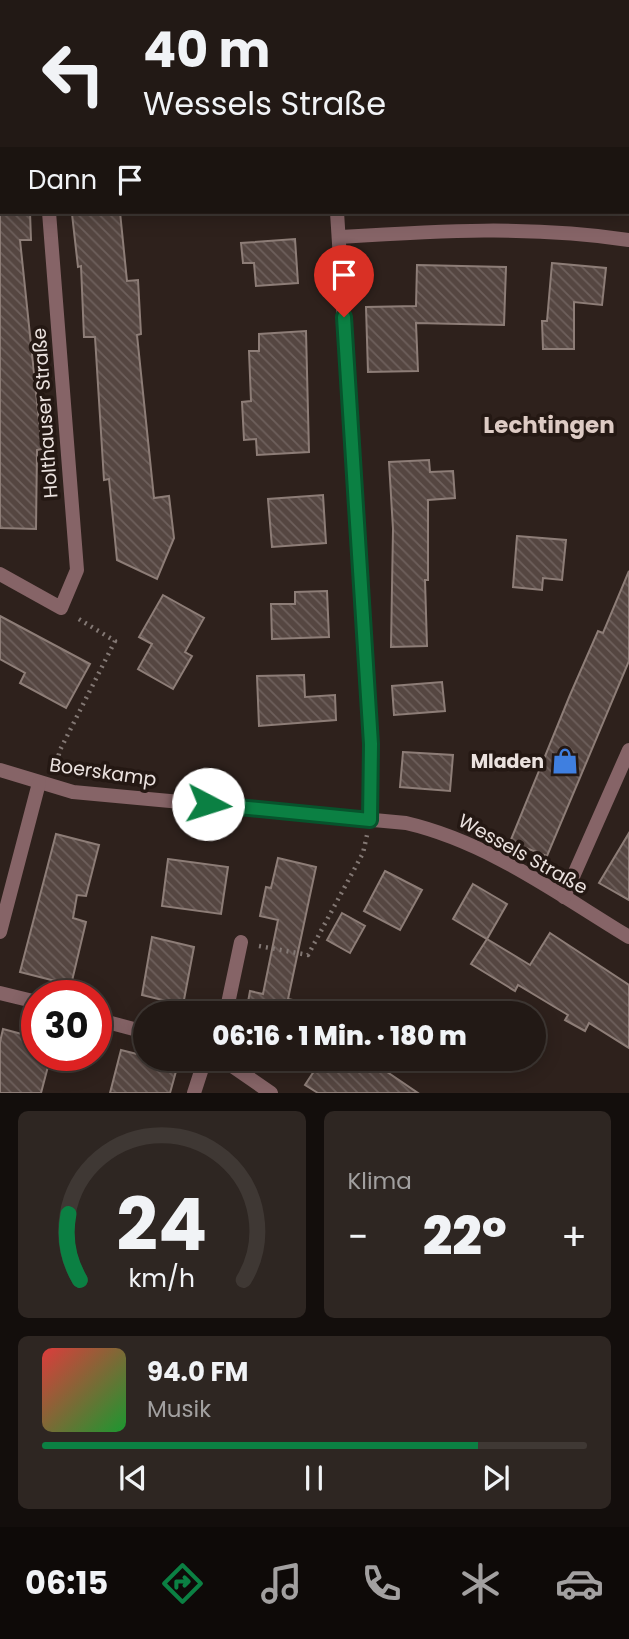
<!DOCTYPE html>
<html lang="de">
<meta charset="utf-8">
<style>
:root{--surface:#221915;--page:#2e2622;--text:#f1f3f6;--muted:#a2a0a0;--line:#3f3834;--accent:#0b8043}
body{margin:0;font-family:Poppins,sans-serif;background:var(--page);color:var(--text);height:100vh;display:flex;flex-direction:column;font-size:26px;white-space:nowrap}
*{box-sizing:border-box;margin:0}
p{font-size:23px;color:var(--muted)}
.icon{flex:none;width:38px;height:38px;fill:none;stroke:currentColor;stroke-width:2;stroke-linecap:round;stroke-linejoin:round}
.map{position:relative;height:1093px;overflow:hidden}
.panel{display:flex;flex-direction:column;gap:18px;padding:18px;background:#130e0c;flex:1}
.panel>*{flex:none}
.banner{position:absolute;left:0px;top:0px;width:630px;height:214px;box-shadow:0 4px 18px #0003,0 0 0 2px var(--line);background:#221915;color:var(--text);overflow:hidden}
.speed{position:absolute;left:21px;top:980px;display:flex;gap:14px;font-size:35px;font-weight:700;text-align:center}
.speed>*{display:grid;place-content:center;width:91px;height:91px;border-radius:50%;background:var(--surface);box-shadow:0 4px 18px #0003,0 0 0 2px var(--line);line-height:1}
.speed .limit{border:10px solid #d22;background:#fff;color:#111}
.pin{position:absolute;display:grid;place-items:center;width:60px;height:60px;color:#fff;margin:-72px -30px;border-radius:50% 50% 50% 0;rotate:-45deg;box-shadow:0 0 7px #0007}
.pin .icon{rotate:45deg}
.me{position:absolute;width:77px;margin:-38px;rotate:95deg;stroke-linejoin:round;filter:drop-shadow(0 0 5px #0008)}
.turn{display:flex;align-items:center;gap:24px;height:147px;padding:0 28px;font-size:32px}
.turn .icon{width:91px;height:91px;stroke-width:2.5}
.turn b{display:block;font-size:49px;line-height:60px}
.then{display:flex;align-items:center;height:66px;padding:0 28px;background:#0003;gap:14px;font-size:26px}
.big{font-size:52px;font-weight:800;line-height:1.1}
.panel .tile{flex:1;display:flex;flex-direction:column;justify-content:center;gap:10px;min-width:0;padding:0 24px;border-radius:10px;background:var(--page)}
.panel .dial{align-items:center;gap:0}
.dial svg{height:182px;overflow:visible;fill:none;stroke:var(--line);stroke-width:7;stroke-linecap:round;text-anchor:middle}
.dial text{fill:var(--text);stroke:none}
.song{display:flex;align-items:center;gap:21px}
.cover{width:84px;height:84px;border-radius:10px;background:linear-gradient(135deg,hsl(0 70% 55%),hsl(130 70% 35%))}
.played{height:7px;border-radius:4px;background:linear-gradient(90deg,var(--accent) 80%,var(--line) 80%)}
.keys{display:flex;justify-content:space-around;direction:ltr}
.heat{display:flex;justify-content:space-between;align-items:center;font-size:38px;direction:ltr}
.panel .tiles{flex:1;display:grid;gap:18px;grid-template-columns:1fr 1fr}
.tile:last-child{grid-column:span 2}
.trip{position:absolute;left:133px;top:1001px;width:413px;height:70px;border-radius:35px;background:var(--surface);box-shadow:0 4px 18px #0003,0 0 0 2px var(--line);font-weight:800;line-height:70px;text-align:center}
.tab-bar{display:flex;height:112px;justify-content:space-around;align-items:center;background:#0e0a08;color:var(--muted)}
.tab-bar .icon{width:49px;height:49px}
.tab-bar .selected{color:var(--accent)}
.tab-bar b{font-size:32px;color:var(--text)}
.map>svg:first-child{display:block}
</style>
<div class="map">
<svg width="629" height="1093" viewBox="0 0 629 1093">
<defs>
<pattern id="building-back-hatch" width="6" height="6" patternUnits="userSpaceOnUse" patternTransform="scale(1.75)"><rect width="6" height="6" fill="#554641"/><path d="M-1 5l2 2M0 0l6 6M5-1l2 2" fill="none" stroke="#6e605c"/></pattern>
</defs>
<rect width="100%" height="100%" fill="#2e211c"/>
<!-- building -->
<g fill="url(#building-back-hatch)" stroke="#8d7d77" stroke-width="2">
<path d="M0,212H30L31,240H20L42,449L37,450L36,529L0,528Z"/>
<path d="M120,212L127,281L138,280L141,334L137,335L154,498L169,496L174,538L157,579L117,560L109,479L104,480L95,337H84L81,266L78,267L72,214Z"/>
<path d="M295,239L298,283L256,286L254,263H243L241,243Z"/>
<path d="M552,263L606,268L602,305L574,302V349H543L542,321H547Z"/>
<path d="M417,265L506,267L504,325L416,323L418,371L368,372L366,307L416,306Z"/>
<path d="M306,331L309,452L257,455L256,439L244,440L242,402L251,401L249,351H259V334Z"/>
<path d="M429,460L430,472L453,471L455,498L428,500V580H425L427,646L391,647L393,529L389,462Z"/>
<path d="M323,495L326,543L272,547L268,499Z"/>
<path d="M517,536L566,540L562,580L543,578L542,590L513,587Z"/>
<path d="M629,571V661L547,856L510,842L570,695L598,631L603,633Z"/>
<path d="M327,591L329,637L272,639L271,604H295V592Z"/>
<path d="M163,595L204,618L185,652L192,656L173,689L138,669L152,644L139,637Z"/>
<path d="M0,616L90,664L66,708L20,683L25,673L0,659Z"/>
<path d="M304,675L305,697L335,695L336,720L259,726L257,676Z"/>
<path d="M442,682L445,711L394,715L392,686Z"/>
<path d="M403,752L453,755L450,791L400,787Z"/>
<path d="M629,833V900L599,883Z"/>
<path d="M56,834L99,845L86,896L77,895L73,918L86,922L71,985L20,972Z"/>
<path d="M278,858L316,867L288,999L312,1004L311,1013H246L250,991L263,994L278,920L260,916L266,887L271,888Z"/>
<path d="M168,859L228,867L221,914L162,906Z"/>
<path d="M385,871L422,890L400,930L364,911Z"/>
<path d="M473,884L507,904L487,939L453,919Z"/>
<path d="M342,913L365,926L350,953L327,940Z"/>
<path d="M550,933L629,985V1048L589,1023L585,1031L565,1020L568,1015L518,985L515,991L471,964L487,939L530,965Z"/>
<path d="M152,937L194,947L183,1005L142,995Z"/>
<path d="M3,1029L37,1038V1055H51L41,1093H0V1042Z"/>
<path d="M121,1050L145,1056V1059L178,1064L170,1093H110Z"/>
<path d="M322,1059H368L418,1093H318L305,1085Z"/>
</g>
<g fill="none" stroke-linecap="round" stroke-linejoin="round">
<!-- path -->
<g stroke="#837874" stroke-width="4.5" stroke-dasharray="2 5" stroke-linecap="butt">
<path d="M0,182H2"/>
<path d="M55,769L60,750L115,641L77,618"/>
<path d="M259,946L308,955L363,853L367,835"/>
</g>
<!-- minor -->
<g stroke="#866467" stroke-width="14">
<path d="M299,2L313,0"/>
<path d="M0,36H2"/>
<path d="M337,212L371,743L370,820"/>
<path d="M340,237C436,231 532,225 629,240"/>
<path d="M0,574L61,608L77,570L49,212"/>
<path d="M0,770L73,792L406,823C488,842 558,894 629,937"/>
<path d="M564,897L629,750"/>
<path d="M0,932L39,783"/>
<path d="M0,993L37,1002"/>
<path d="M226,1013L241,942"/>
<path d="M96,1019L145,1032"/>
<path d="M222,1059L271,1093"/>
<path d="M194,1093L205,1059"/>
</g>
</g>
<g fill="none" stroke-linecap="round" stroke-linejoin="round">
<!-- route casing -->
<g stroke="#07532c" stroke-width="18">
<path id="route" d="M208,804L370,820L371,744L344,317"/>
</g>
<!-- route -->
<use href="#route" stroke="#0b8043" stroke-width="12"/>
</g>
<!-- icons -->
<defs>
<g id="shop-bare" transform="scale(2.1)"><path d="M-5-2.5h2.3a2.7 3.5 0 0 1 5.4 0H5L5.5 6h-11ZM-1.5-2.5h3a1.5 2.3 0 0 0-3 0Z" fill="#3f7fe0" stroke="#241813" stroke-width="2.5" paint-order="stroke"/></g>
</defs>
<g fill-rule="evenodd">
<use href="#shop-bare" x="565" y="761"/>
</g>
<g text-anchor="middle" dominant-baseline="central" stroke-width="7" stroke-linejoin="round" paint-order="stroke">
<!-- street labels -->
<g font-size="19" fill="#ebe2df" stroke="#241813">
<text transform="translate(45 413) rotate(-94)">Holthauser Straße</text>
<text transform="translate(103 772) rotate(8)">Boerskamp</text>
<text transform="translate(523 854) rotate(29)">Wessels Straße</text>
</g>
<!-- poi labels -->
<g font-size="19" font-weight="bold" fill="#ebe2df" stroke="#241813" text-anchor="end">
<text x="544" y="761">Mladen</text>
</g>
<!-- quarter labels -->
<g font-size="23" font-weight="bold" fill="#ddcbc4" stroke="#241813">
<text x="549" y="425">Lechtingen</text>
</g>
</g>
</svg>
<div class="speed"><div class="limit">30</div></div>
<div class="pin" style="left:344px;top:317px;background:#d93025"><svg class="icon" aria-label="arrive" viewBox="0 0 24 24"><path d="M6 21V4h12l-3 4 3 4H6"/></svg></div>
<svg class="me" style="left:208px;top:804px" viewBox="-20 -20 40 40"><circle r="19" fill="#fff"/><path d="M0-13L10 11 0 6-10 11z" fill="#0b8043"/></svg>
<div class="trip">06:16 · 1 Min. · 180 m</div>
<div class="banner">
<div class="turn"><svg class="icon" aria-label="left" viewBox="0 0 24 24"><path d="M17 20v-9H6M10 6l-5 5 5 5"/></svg><div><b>40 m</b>Wessels Straße</div></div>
<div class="then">Dann<svg class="icon" aria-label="arrive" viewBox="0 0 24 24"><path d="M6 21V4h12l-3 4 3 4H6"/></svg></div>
</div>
</div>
<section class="panel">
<div class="tiles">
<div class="tile dial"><svg viewBox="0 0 100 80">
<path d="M14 69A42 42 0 1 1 86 69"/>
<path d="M14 69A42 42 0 0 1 9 40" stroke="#0b8043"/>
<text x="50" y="56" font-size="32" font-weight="700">24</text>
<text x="50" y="72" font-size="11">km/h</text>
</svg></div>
<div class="tile"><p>Klima</p>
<div class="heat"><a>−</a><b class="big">22°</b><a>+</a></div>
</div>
<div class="tile">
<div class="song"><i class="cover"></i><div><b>94.0 FM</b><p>Musik</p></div></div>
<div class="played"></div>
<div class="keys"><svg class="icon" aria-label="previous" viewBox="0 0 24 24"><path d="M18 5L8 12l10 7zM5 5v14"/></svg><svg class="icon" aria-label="pause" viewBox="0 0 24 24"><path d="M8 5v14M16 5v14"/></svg><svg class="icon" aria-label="next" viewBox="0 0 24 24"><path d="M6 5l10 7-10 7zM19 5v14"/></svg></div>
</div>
</div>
</section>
<nav class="tab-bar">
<b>06:15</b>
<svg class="icon selected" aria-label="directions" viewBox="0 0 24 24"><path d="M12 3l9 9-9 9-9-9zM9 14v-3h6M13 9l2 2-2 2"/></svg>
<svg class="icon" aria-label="music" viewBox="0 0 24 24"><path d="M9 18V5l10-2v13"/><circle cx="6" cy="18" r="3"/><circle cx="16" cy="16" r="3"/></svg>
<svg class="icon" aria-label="phone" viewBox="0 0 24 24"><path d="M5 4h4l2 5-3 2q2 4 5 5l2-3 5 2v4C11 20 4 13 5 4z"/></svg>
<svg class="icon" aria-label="climate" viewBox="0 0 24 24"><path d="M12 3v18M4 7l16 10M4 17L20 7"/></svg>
<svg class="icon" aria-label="car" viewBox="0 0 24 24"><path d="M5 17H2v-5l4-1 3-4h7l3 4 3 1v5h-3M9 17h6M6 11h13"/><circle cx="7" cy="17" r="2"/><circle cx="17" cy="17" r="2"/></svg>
</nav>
